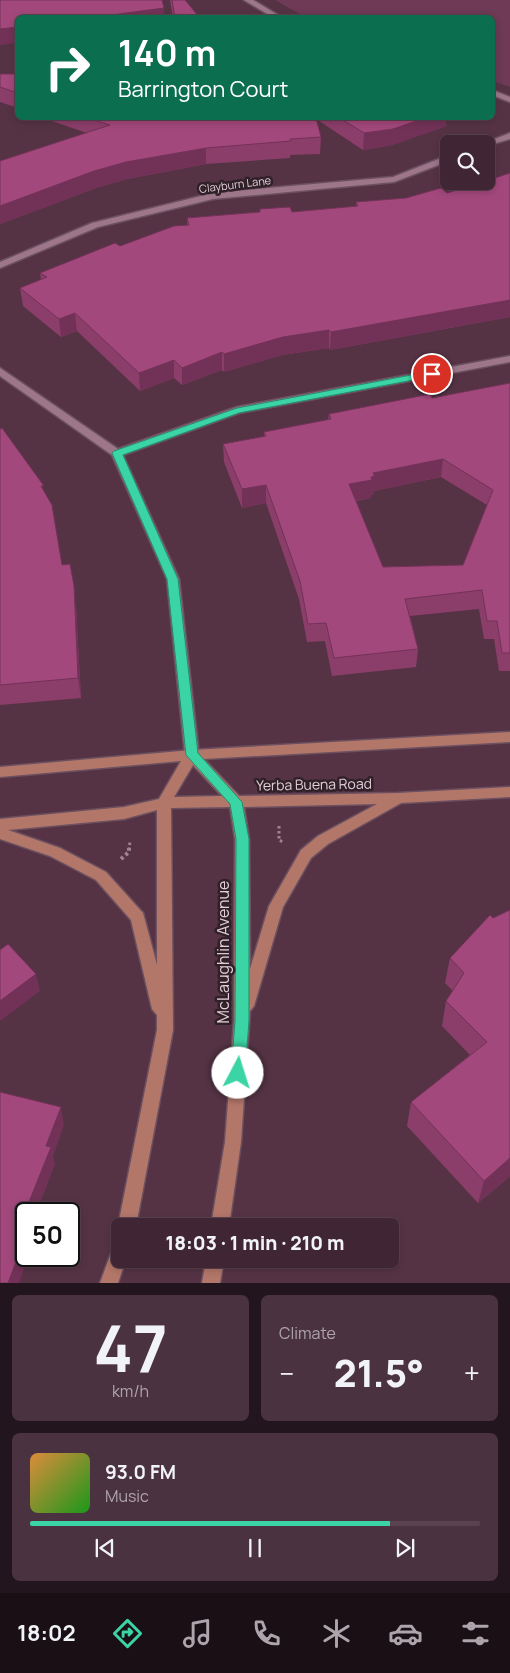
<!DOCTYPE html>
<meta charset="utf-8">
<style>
:root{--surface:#402634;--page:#4b3240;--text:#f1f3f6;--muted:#aea5ac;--line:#59434f;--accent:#3bd4a4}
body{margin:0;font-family:Manrope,sans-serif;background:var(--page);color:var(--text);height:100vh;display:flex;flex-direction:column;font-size:19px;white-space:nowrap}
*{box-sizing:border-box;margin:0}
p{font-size:16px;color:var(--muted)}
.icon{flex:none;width:28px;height:28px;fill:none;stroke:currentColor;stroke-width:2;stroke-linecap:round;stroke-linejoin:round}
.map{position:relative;height:1283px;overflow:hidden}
.sheet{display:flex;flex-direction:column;gap:12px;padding:12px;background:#23151d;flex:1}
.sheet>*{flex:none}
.guide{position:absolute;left:15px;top:15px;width:480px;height:105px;border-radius:8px;box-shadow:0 2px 8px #0003,0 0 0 1px var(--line);background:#0b6e4f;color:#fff;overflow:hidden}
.buttons{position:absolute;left:440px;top:135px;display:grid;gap:10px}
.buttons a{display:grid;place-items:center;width:55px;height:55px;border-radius:8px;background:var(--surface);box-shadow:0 2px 8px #0003,0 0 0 1px var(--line);font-size:25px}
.speed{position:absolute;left:15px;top:1202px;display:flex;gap:10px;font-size:25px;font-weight:700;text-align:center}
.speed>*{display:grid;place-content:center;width:65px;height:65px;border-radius:50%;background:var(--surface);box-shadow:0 2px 8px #0003,0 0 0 1px var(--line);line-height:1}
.speed .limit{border:2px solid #111;border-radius:8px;background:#fff;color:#111}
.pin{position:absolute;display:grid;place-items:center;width:42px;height:42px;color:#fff;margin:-21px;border:2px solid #fff;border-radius:50%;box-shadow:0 1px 5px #0007}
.me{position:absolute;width:55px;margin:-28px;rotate:5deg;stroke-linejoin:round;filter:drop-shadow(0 0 4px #0008)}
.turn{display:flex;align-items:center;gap:18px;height:105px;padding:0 20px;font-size:22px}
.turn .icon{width:65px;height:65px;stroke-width:2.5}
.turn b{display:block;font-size:35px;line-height:42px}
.big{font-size:38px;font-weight:800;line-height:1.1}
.sheet .card{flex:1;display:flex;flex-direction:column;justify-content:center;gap:8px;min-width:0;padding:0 18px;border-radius:8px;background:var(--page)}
.sheet .dial{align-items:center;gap:0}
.dial b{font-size:65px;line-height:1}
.song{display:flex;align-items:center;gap:15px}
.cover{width:60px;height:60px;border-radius:8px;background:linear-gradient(135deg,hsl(30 70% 55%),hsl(120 70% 35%))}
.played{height:5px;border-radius:2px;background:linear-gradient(90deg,var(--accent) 80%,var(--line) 80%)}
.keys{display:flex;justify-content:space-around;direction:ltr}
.heat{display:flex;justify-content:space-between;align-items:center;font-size:28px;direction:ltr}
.sheet .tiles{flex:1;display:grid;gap:12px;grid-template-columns:1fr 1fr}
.card:last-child{grid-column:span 2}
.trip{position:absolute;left:111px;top:1218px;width:288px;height:50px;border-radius:8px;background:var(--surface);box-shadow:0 2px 8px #0003,0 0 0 1px var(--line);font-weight:800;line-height:50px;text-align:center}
.tab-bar{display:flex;height:80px;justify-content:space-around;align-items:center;background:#1a0f15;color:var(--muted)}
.tab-bar .icon{width:35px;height:35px}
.tab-bar .selected{color:var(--accent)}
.tab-bar b{font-size:22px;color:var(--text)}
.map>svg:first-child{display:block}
</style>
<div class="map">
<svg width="510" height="1283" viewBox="0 0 510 1283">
<rect width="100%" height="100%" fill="#553345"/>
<!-- green -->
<path fill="#6e3a56" d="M275,0H510V87L493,81L492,18L305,17Z"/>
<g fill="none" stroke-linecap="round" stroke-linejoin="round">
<!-- minor casing -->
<g stroke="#6c505f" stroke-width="3">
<g id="minor">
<path d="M244,0H253L283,18H274Z"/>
<path d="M492,90L510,97V102L492,95Z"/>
<path d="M510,133V139L486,146V144H482Z"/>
<path d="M449,155V161L394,182L213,199L98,227L0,268V262L92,223L213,193L393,177Z"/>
<path d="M510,356V362L239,413L123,455L179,579L199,755L197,759L192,760L187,759L185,755L167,579L112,455L0,376V368L118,449L237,407Z"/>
</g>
</g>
<!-- major casing -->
<g stroke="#6c505f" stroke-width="3">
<g id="major">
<path d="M510,732V742L204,759L239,796L398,793L510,787V797L401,803L328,844L311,858L283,907L254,1006L250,1011L241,1142L229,1226H211L225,1142L234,1021L235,839L230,807L171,808L173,1030L136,1226H120V1230L118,1226L157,1030V1015L152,1009L131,920L96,880L50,856L0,839V819L124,807L159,799L181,761L0,777V767L192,750ZM193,765L222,796L174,797ZM377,804L318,836L301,850L269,906L250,969L249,839L244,807ZM157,810V965L143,913L106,872L60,848L8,830L124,819Z"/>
<path d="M120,1242V1259H126L118,1283H100L114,1245Z"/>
<path d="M206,1259H224L220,1283H202Z"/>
</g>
</g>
<!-- path-far1 -->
<g stroke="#9e8390" stroke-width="3" stroke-dasharray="2.5 2.5" stroke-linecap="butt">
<path d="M279,826V840L283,842"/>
<path d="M129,850L130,841"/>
</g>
<!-- path -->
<path stroke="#9e8390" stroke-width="4" stroke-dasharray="3 3" stroke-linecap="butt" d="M121,859L129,852V848"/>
<!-- minor -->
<use href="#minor" fill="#9d768a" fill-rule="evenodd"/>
<!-- major -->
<use href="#major" fill="#b3776a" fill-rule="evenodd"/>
</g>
<!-- wall -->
<g fill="#8c3e6b" fill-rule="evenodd">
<path d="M170,0H185L200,18H173Z"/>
<path d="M0,74H18V108L0,102Z"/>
<path d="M43,118H453L446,121V126L392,145L363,150L316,119L321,137L320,154L290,155V158L206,164L127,179L96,188L0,224V161L87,133Z"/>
<path d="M510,173V317L330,350L329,348L282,355L224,372L222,370L182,385L174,378L140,391L77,331L61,337L23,306L20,288L41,280L40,273L187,225V218L260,212V209L292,212L356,207V202L406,198L447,193Z"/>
<path d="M510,383V671H499L494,639H484L479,609L410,616L418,649L416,667L332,676L325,641L307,642L299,599L266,503L242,508L224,462L223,444L264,437V432L328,420L329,414L432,398ZM441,477L487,505L463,565L383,567L356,501L371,498V495L374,494V491Z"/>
<path d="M0,429L44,492L62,565L76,607L81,698L0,705Z"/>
<path d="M510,910V1176L478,1203L407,1126L411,1102L470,1055L442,1026L446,1001L453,991L445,983L450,958L493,918Z"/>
</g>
<!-- shaded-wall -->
<g fill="#723257">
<path d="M164,8V18H89Z"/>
<path d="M18,27V43L0,45V29Z"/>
<path d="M425,118H453L446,121V126L392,145L363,150L364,133Z"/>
<path d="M206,148V164L127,179L96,188L0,224V206L94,171L126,162Z"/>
<path d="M510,300V317L330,350L331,332Z"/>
<path d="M75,313L77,331L61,337L59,319Z"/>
<path d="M329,330V348L282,355L224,372V354L283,337Z"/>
<path d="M222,352V370L182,385V368Z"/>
<path d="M174,360V378L140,391L139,373Z"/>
<path d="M443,459L441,477L374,491V494L371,495V498L348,502L349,484L371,477L373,473Z"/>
<path d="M266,485V503L242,508V489Z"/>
<path d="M74,586L76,607L81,698L78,678Z"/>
<path d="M36,974L40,991L0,1021V1001Z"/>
<path d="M61,1107L64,1125L53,1156L55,1164L39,1206L41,1214H32L29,1202L46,1146Z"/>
<path d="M510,1158V1176L478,1203L484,1181Z"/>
<path d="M26,1236V1256H29L19,1283H8Z"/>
</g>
<!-- building -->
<g fill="#a3487c" stroke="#723257" fill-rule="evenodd">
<path d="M0,0H162L164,8L89,18H18V27L0,29Z"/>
<path d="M172,0H185L200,18H175Z"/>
<path d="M0,74H18V93L0,87Z"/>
<path d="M88,118H316L321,137L290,139L291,141L206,148L126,162L94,171L0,206V161L110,125Z"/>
<path d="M340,118H425L393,129L364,133Z"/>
<path d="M510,173V300L331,332L329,330L283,337L224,354L222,352L182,368L174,360L139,373L75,313L59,319L20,288L47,277L40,273L115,243L120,246L174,226L189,225L187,218L260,212V209L290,207L292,212L358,206L356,202L406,198L441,188L447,193L486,181Z"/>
<path d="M510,383V653H502L497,621H487L482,590L405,599L418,649L334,658L326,623L308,624L300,581L266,485L242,489L223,444L266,436L264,432L331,419L329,414L430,394L432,398ZM443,459L493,490L463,565L383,567L349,484L372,480L371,477L375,476L373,473Z"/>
<path d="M2,428L44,486H41L52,505L62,565L70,564L74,586L78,678L0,685V429Z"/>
<path d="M510,910V1158L484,1181L411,1102L487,1042L446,1001L464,973L450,958L490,915L493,918Z"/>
<path d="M8,944L36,974L0,1001V950Z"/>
<path d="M0,1092L61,1107L46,1146L51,1147L29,1202L38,1205L35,1214H26V1236L8,1283H0Z"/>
</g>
<!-- route -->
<path fill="#3bd4a4" stroke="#268a6b" d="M432,371L437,374L435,376L239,413L123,455L178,579L198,753L242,802L249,839V1021L245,1073L243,1077L238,1079L233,1077L231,1073L235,1021L236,839L230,804L186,755L167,579L112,453L114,451L237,408Z"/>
<g text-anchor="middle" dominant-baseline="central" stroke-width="5" stroke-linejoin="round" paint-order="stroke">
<!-- far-street labels -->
<g font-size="11" fill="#e3cdd7" stroke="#302129">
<text transform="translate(235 184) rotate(-7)">Clayburn Lane</text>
</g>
<!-- street labels -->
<g font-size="14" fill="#e3cdd7" stroke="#302129">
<text transform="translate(314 784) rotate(-1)">Yerba Buena Road</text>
</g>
<!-- near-street labels -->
<g font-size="16" fill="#e3cdd7" stroke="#302129">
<text transform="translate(223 952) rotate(-90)">McLaughlin Avenue</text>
</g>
</g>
</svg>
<div class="buttons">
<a><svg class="icon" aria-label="search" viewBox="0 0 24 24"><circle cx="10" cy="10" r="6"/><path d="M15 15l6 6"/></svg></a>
</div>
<div class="speed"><div class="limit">50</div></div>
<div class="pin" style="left:432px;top:374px;background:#d93025"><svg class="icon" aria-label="arrive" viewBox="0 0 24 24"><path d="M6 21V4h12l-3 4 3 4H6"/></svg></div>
<svg class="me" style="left:238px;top:1073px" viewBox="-20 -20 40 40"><circle r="19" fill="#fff"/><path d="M0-13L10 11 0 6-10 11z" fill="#3bd4a4"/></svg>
<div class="trip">18:03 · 1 min · 210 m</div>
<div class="guide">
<div class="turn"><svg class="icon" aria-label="right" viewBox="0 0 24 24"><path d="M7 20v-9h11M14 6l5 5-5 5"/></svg><div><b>140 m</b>Barrington Court</div></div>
</div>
</div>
<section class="sheet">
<div class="tiles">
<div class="card dial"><b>47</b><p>km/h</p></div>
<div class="card"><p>Climate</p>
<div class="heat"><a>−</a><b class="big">21.5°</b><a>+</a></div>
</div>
<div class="card">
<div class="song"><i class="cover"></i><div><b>93.0 FM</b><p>Music</p></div></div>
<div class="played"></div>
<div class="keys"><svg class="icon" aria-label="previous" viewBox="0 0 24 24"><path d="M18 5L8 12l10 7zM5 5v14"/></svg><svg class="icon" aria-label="pause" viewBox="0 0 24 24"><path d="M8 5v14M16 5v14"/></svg><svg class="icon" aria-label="next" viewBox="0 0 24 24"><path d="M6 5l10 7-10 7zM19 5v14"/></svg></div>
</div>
</div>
</section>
<nav class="tab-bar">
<b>18:02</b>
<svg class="icon selected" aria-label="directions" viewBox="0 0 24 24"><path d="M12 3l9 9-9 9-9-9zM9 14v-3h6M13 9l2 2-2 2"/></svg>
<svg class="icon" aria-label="music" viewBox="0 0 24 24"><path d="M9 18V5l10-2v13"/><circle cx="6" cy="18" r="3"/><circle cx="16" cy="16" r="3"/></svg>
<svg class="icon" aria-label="phone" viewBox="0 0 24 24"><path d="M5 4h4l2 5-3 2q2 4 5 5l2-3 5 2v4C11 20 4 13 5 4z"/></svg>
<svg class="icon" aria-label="climate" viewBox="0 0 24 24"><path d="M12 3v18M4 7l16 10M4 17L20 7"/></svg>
<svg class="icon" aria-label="car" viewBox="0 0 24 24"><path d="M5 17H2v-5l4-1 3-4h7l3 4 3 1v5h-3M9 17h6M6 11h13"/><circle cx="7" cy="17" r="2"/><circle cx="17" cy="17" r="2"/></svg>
<svg class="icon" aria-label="filters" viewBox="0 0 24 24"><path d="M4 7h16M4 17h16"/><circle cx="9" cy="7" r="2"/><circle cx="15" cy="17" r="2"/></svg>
</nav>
